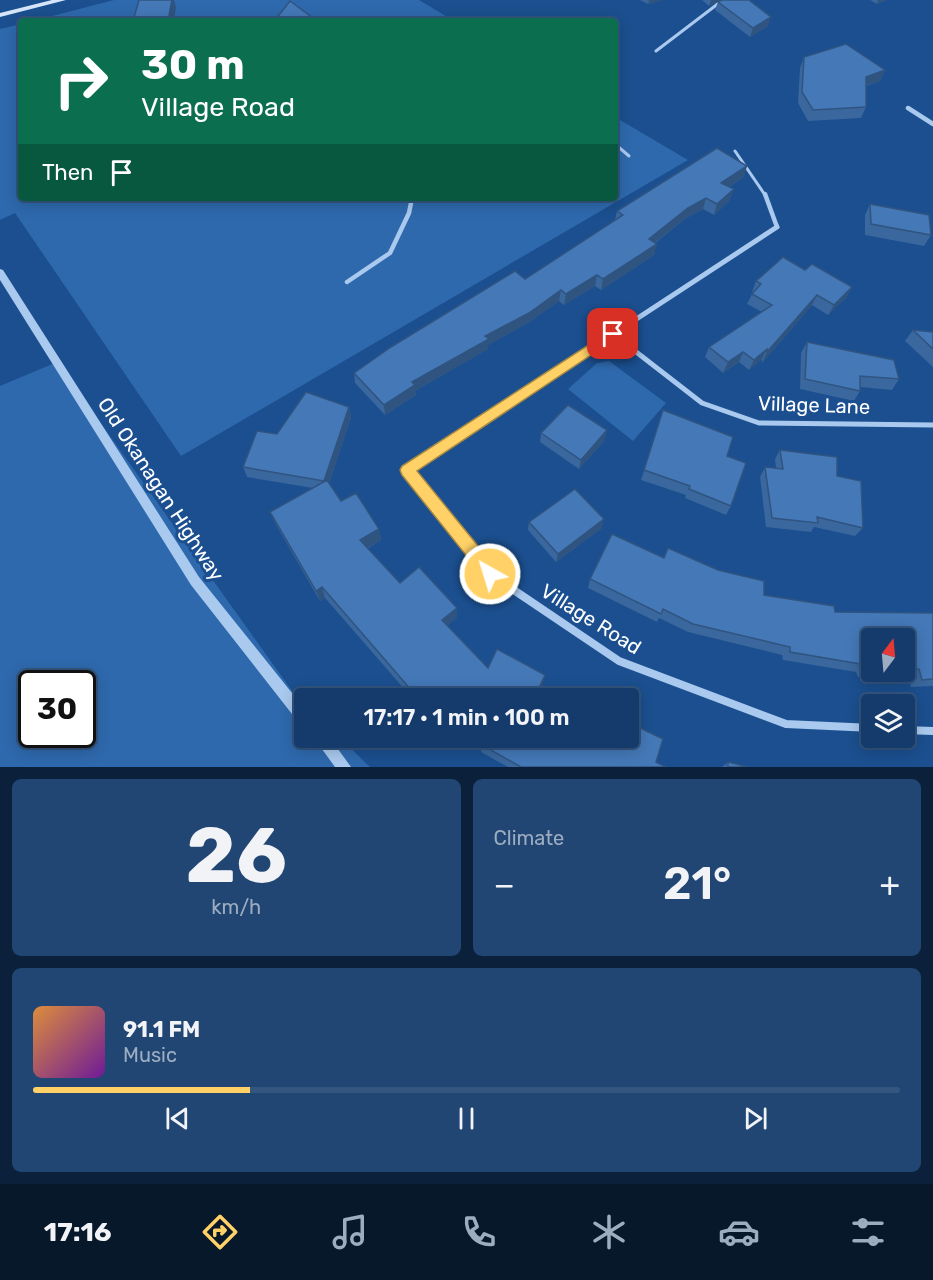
<!DOCTYPE html>
<meta charset="utf-8">
<style>
:root{--surface:#143b6b;--page:#214673;--text:#f1f3f6;--muted:#9dadc1;--line:#33557e;--accent:#ffd166}
body{margin:0;font-family:Rubik,sans-serif;background:var(--page);color:var(--text);height:100vh;display:flex;flex-direction:column;font-size:22px;white-space:nowrap}
*{box-sizing:border-box;margin:0}
p{font-size:20px;color:var(--muted)}
.icon{flex:none;width:33px;height:33px;fill:none;stroke:currentColor;stroke-width:2;stroke-linecap:round;stroke-linejoin:round}
.map{position:relative;height:767px;overflow:hidden}
.details{display:flex;flex-direction:column;gap:12px;padding:12px;background:#0b203b;flex:1}
.details>*{flex:none}
.banner{position:absolute;left:18px;top:18px;width:600px;height:183px;border-radius:6px;box-shadow:0 3px 15px #0003,0 0 0 2px var(--line);background:#0b6e4f;color:#fff;overflow:hidden}
.needle{width:39px;rotate:16deg}
.tools{position:absolute;left:861px;top:628px;display:grid;gap:12px}
.tools a{display:grid;place-items:center;width:54px;height:54px;border-radius:6px;background:var(--surface);box-shadow:0 3px 15px #0003,0 0 0 2px var(--line);font-size:30px}
.speed{position:absolute;left:18px;top:670px;display:flex;gap:12px;font-size:30px;font-weight:700;text-align:center}
.speed>*{display:grid;place-content:center;width:78px;height:78px;border-radius:50%;background:var(--surface);box-shadow:0 3px 15px #0003,0 0 0 2px var(--line);line-height:1}
.speed .limit{border:3px solid #111;border-radius:9px;background:#fff;color:#111}
.pin{position:absolute;display:grid;place-items:center;width:51px;height:51px;color:#fff;margin:-26px;border-radius:12px;box-shadow:0 3px 9px #0006}
.me{position:absolute;width:66px;margin:-33px;rotate:321deg;stroke-linejoin:round;filter:drop-shadow(0 0 4px #0008)}
.turn{display:flex;align-items:center;gap:21px;height:126px;padding:0 24px;font-size:27px}
.turn .icon{width:78px;height:78px;stroke-width:2.5}
.turn b{display:block;font-size:42px;line-height:51px}
.then{display:flex;align-items:center;height:57px;padding:0 24px;background:#0003;gap:12px;font-size:22px}
.big{font-size:45px;font-weight:600;line-height:1.1}
.details .tile{flex:1;display:flex;flex-direction:column;justify-content:center;gap:9px;min-width:0;padding:0 21px;border-radius:9px;background:var(--page)}
.details .dial{align-items:center;gap:0}
.dial b{font-size:78px;line-height:1}
.song{display:flex;align-items:center;gap:18px}
.cover{width:72px;height:72px;border-radius:9px;background:linear-gradient(135deg,hsl(30 70% 55%),hsl(280 70% 35%))}
.played{height:6px;border-radius:3px;background:linear-gradient(90deg,var(--accent) 25%,var(--line) 25%)}
.keys{display:flex;justify-content:space-around;direction:ltr}
.heat{display:flex;justify-content:space-between;align-items:center;font-size:33px;direction:ltr}
.details .tiles{flex:1;display:grid;gap:12px;grid-template-columns:1fr 1fr}
.tile:last-child{grid-column:span 2}
.trip{position:absolute;left:294px;top:688px;width:345px;height:60px;border-radius:6px;background:var(--surface);box-shadow:0 3px 15px #0003,0 0 0 2px var(--line);font-weight:600;line-height:60px;text-align:center}
.dock{display:flex;height:96px;justify-content:space-around;align-items:center;background:#08182b;color:var(--muted)}
.dock .icon{width:42px;height:42px}
.dock .selected{color:var(--accent)}
.dock b{font-size:27px;color:var(--text)}
.map>svg:first-child{display:block}
</style>
<div class="map">
<svg width="933" height="767" viewBox="0 0 933 767">
<rect width="100%" height="100%" fill="#1b4f8f"/>
<!-- green -->
<g fill="#2e69ad" fill-rule="evenodd">
<path d="M114,0H419L454,21H33Z"/>
<path d="M21,24V198H615V117L688,160L181,456L15,213L0,220V29Z"/>
<path d="M609,361L666,403L633,441L568,389L597,363Z"/>
<path d="M57,362L295,695L304,704V738H340L370,767H0V386ZM32,684H82V735H32Z"/>
</g>
<g fill="none" stroke-linecap="round" stroke-linejoin="round">
<!-- service-far1 -->
<g stroke="#a9c9ee" stroke-width="3">
<path d="M656,51L719,3L729,0"/>
<path d="M615,144L629,156"/>
<path d="M735,151L765,195"/>
</g>
<!-- service -->
<g stroke="#a9c9ee" stroke-width="4.5">
<path d="M765,194L777,227"/>
<path d="M347,282L390,253L409,213L412,198"/>
</g>
<!-- minor-far2 -->
<path stroke="#a9c9ee" stroke-width="4.5" d="M908,108L933,124"/>
<!-- minor-far1 -->
<g stroke="#a9c9ee" stroke-width="5">
<path d="M613,334L702,403L759,423L933,425"/>
<path d="M444,445L777,227"/>
</g>
<!-- minor -->
<g stroke="#a9c9ee" stroke-width="8">
<path d="M447,444L407,470L490,574L619,661L786,724L872,728"/>
<path d="M904,730L933,731"/>
</g>
<!-- tertiary -->
<g fill="#a9c9ee" fill-rule="evenodd">
<path d="M0,269L3,270L199,577L304,708V725L299,723L191,585L0,280Z"/>
<path d="M314,738H330L351,767H335Z"/>
</g>
<!-- secondary -->
<path fill="#d6e6fa" fill-rule="evenodd" d="M52,0H66L0,17V13Z"/>
</g>
<!-- wall -->
<g fill="#3a679d" fill-rule="evenodd">
<path d="M640,0H662L648,4Z"/>
<path d="M702,0H722L709,6Z"/>
<path d="M870,0H887L877,4Z"/>
<path d="M718,2L768,26L750,37L715,10Z"/>
<path d="M804,57L885,70L880,81L866,86V107L861,118L808,121L798,103L800,68Z"/>
<path d="M744,177L729,187L730,200L714,215L703,209L685,219L655,243L654,255L601,290L595,286L564,305L559,301L528,323L488,345V349L415,391L416,395L385,415L355,383L354,373L525,279L615,220L617,211Z"/>
<path d="M870,204L931,235L924,246L865,235V215Z"/>
<path d="M805,270L852,287L846,298L828,315L812,305L762,363V359L749,370L739,362L723,373L705,357L709,347L762,312L747,304L753,292H752L756,281Z"/>
<path d="M913,330L933,332V367L905,341Z"/>
<path d="M807,342L899,379L892,390L860,387V391L854,401L800,389L801,353Z"/>
<path d="M349,407L351,417L329,484L341,501L379,529L381,540L367,549L400,583L457,608V617L447,626L488,668L543,684L536,699H413L325,598L320,601L275,523L270,512L313,488L247,477L243,467L277,434Z"/>
<path d="M663,410L727,456L731,506L726,515L685,498L686,495L641,480Z"/>
<path d="M541,433L605,440L579,469L540,442Z"/>
<path d="M780,450L837,476L863,528L855,536L814,527L811,532L766,527L760,477L765,467L776,468L775,459Z"/>
<path d="M529,522L602,528L556,562L528,530Z"/>
<path d="M668,548L764,595L835,612L933,613V686L911,687L908,676L858,677L856,672L783,660L782,655L688,632L659,618L657,622L588,588L590,579L663,558ZM872,639H904V672H872Z"/>
<path d="M468,738H628L656,762L666,767H508L481,752L482,746Z"/>
<path d="M728,762L748,767H722Z"/>
</g>
<!-- shaded-wall -->
<g fill="#305480">
<path d="M172,0H174L176,7L174,21H168Z"/>
<path d="M649,0H662L648,4Z"/>
<path d="M711,0H721L709,6Z"/>
<path d="M878,0H887L877,4Z"/>
<path d="M771,17L768,26L750,37L753,28Z"/>
<path d="M885,70L880,81L861,87L866,77Z"/>
<path d="M747,166L744,177L718,194L721,183Z"/>
<path d="M734,189L730,200L714,215L717,204Z"/>
<path d="M706,198L703,209L685,219L646,249L649,239L688,208Z"/>
<path d="M657,244L654,255L601,290L603,279Z"/>
<path d="M597,275L595,286L564,305L566,294Z"/>
<path d="M852,287L846,298L828,315L834,305Z"/>
<path d="M561,290L559,301L528,323L488,345V349L415,391L416,395L385,415L384,405L412,382L485,336Z"/>
<path d="M817,295L812,305L762,363L767,352Z"/>
<path d="M767,349L762,359L749,370L754,360Z"/>
<path d="M743,352L739,362L723,373L728,362Z"/>
<path d="M349,407L351,417L327,490L324,481Z"/>
<path d="M607,430L605,440L579,469L581,460Z"/>
<path d="M604,519L602,528L556,562L558,554Z"/>
<path d="M379,529L381,540L362,551L360,540Z"/>
<path d="M322,587L325,598L320,601L316,591Z"/>
<path d="M457,608V617L443,630L442,620Z"/>
<path d="M545,675L543,684L536,699H534Z"/>
</g>
<!-- building -->
<g fill="#4478b7" stroke="#305480" stroke-width="1.5">
<path d="M139,0H172L168,21H133Z"/>
<path d="M722,0H749L771,17L753,28L718,2Z"/>
<path d="M290,1L317,21H266L272,19L275,20Z"/>
<path d="M846,44L885,70L866,77V107L813,110L802,92L804,57Z"/>
<path d="M717,148L747,166L721,183L734,189L717,204L706,198L688,208L649,239L657,244L603,279L597,275L566,294L561,290L529,313L485,336L489,339L412,382L415,385L384,405L354,373L391,347L515,271L525,279L623,215L617,211Z"/>
<path d="M870,204L929,215L931,235L871,224Z"/>
<path d="M783,257L805,270L812,264L852,287L834,305L817,295L767,352V349L754,360L743,352L728,362L709,347L772,305L752,294L761,284L756,281Z"/>
<path d="M913,330L933,332V349Z"/>
<path d="M807,342L894,360L899,379L860,376V391L805,379Z"/>
<path d="M306,392L349,407L324,481L243,467L257,431L277,434Z"/>
<path d="M568,405L607,430L581,460L541,433Z"/>
<path d="M663,410L733,437L727,456L746,463L731,506L689,489L690,486L644,470Z"/>
<path d="M780,450L837,457V476L861,481L863,528L817,517L818,523L772,518L765,467L783,469Z"/>
<path d="M327,480L341,501L356,493L379,529L360,540L400,583L419,567L457,608L442,620L488,668L497,649L545,675L534,699H419L322,587L316,591L270,512Z"/>
<path d="M575,489L604,519L558,554L529,522Z"/>
<path d="M612,534L664,558L668,548L718,570L764,581V595L834,606L835,612L933,613V679L922,680L919,669H904V639H872V670H867L866,665L790,652V647L693,624L663,609L661,614L590,579Z"/>
<path d="M628,722L663,739L656,762L666,767H521L482,745L484,740L481,738H628Z"/>
<path d="M728,762L748,767H728Z"/>
</g>
<!-- route -->
<path fill="#ffd166" stroke="#a68842" stroke-width="1.5" d="M613,329L618,330V337L417,471L496,568L499,574L496,579L490,581L485,579L402,475L400,470L402,466Z"/>
<g text-anchor="middle" dominant-baseline="central" stroke-width="6" stroke-linejoin="round" paint-order="stroke">
<!-- street labels -->
<g font-size="20" fill="#fff" stroke="#1b4f8f">
<text transform="translate(814 405) rotate(2)">Village Lane</text>
<text transform="translate(161 489) rotate(57)">Old Okanagan Highway</text>
<text transform="translate(591 619) rotate(32)">Village Road</text>
</g>
</g>
</svg>
<div class="tools">
<a><svg class="needle" viewBox="-14 -14 28 28"><path d="M0-13l5 13h-10z" fill="#e53935"/><path d="M0 13l5-13h-10z" fill="#9dadc1"/></svg></a>
<a><svg class="icon" aria-label="layers" viewBox="0 0 24 24"><path d="M12 4l9 5-9 5-9-5zM3 14l9 5 9-5"/></svg></a>
</div>
<div class="speed"><div class="limit">30</div></div>
<div class="pin" style="left:613px;top:334px;background:#d93025"><svg class="icon" aria-label="arrive" viewBox="0 0 24 24"><path d="M6 21V4h12l-3 4 3 4H6"/></svg></div>
<svg class="me" style="left:490px;top:574px" viewBox="-20 -20 40 40"><circle r="17" fill="#ffd166" stroke="#fff" stroke-width="3"/><path d="M0-11L8 9 0 5-8 9z" fill="#fff"/></svg>
<div class="trip">17:17 · 1 min · 100 m</div>
<div class="banner">
<div class="turn"><svg class="icon" aria-label="right" viewBox="0 0 24 24"><path d="M7 20v-9h11M14 6l5 5-5 5"/></svg><div><b>30 m</b>Village Road</div></div>
<div class="then">Then<svg class="icon" aria-label="arrive" viewBox="0 0 24 24"><path d="M6 21V4h12l-3 4 3 4H6"/></svg></div>
</div>
</div>
<section class="details">
<div class="tiles">
<div class="tile dial"><b>26</b><p>km/h</p></div>
<div class="tile"><p>Climate</p>
<div class="heat"><a>−</a><b class="big">21°</b><a>+</a></div>
</div>
<div class="tile">
<div class="song"><i class="cover"></i><div><b>91.1 FM</b><p>Music</p></div></div>
<div class="played"></div>
<div class="keys"><svg class="icon" aria-label="previous" viewBox="0 0 24 24"><path d="M18 5L8 12l10 7zM5 5v14"/></svg><svg class="icon" aria-label="pause" viewBox="0 0 24 24"><path d="M8 5v14M16 5v14"/></svg><svg class="icon" aria-label="next" viewBox="0 0 24 24"><path d="M6 5l10 7-10 7zM19 5v14"/></svg></div>
</div>
</div>
</section>
<nav class="dock">
<b>17:16</b>
<svg class="icon selected" aria-label="directions" viewBox="0 0 24 24"><path d="M12 3l9 9-9 9-9-9zM9 14v-3h6M13 9l2 2-2 2"/></svg>
<svg class="icon" aria-label="music" viewBox="0 0 24 24"><path d="M9 18V5l10-2v13"/><circle cx="6" cy="18" r="3"/><circle cx="16" cy="16" r="3"/></svg>
<svg class="icon" aria-label="phone" viewBox="0 0 24 24"><path d="M5 4h4l2 5-3 2q2 4 5 5l2-3 5 2v4C11 20 4 13 5 4z"/></svg>
<svg class="icon" aria-label="climate" viewBox="0 0 24 24"><path d="M12 3v18M4 7l16 10M4 17L20 7"/></svg>
<svg class="icon" aria-label="car" viewBox="0 0 24 24"><path d="M5 17H2v-5l4-1 3-4h7l3 4 3 1v5h-3M9 17h6M6 11h13"/><circle cx="7" cy="17" r="2"/><circle cx="17" cy="17" r="2"/></svg>
<svg class="icon" aria-label="filters" viewBox="0 0 24 24"><path d="M4 7h16M4 17h16"/><circle cx="9" cy="7" r="2"/><circle cx="15" cy="17" r="2"/></svg>
</nav>
